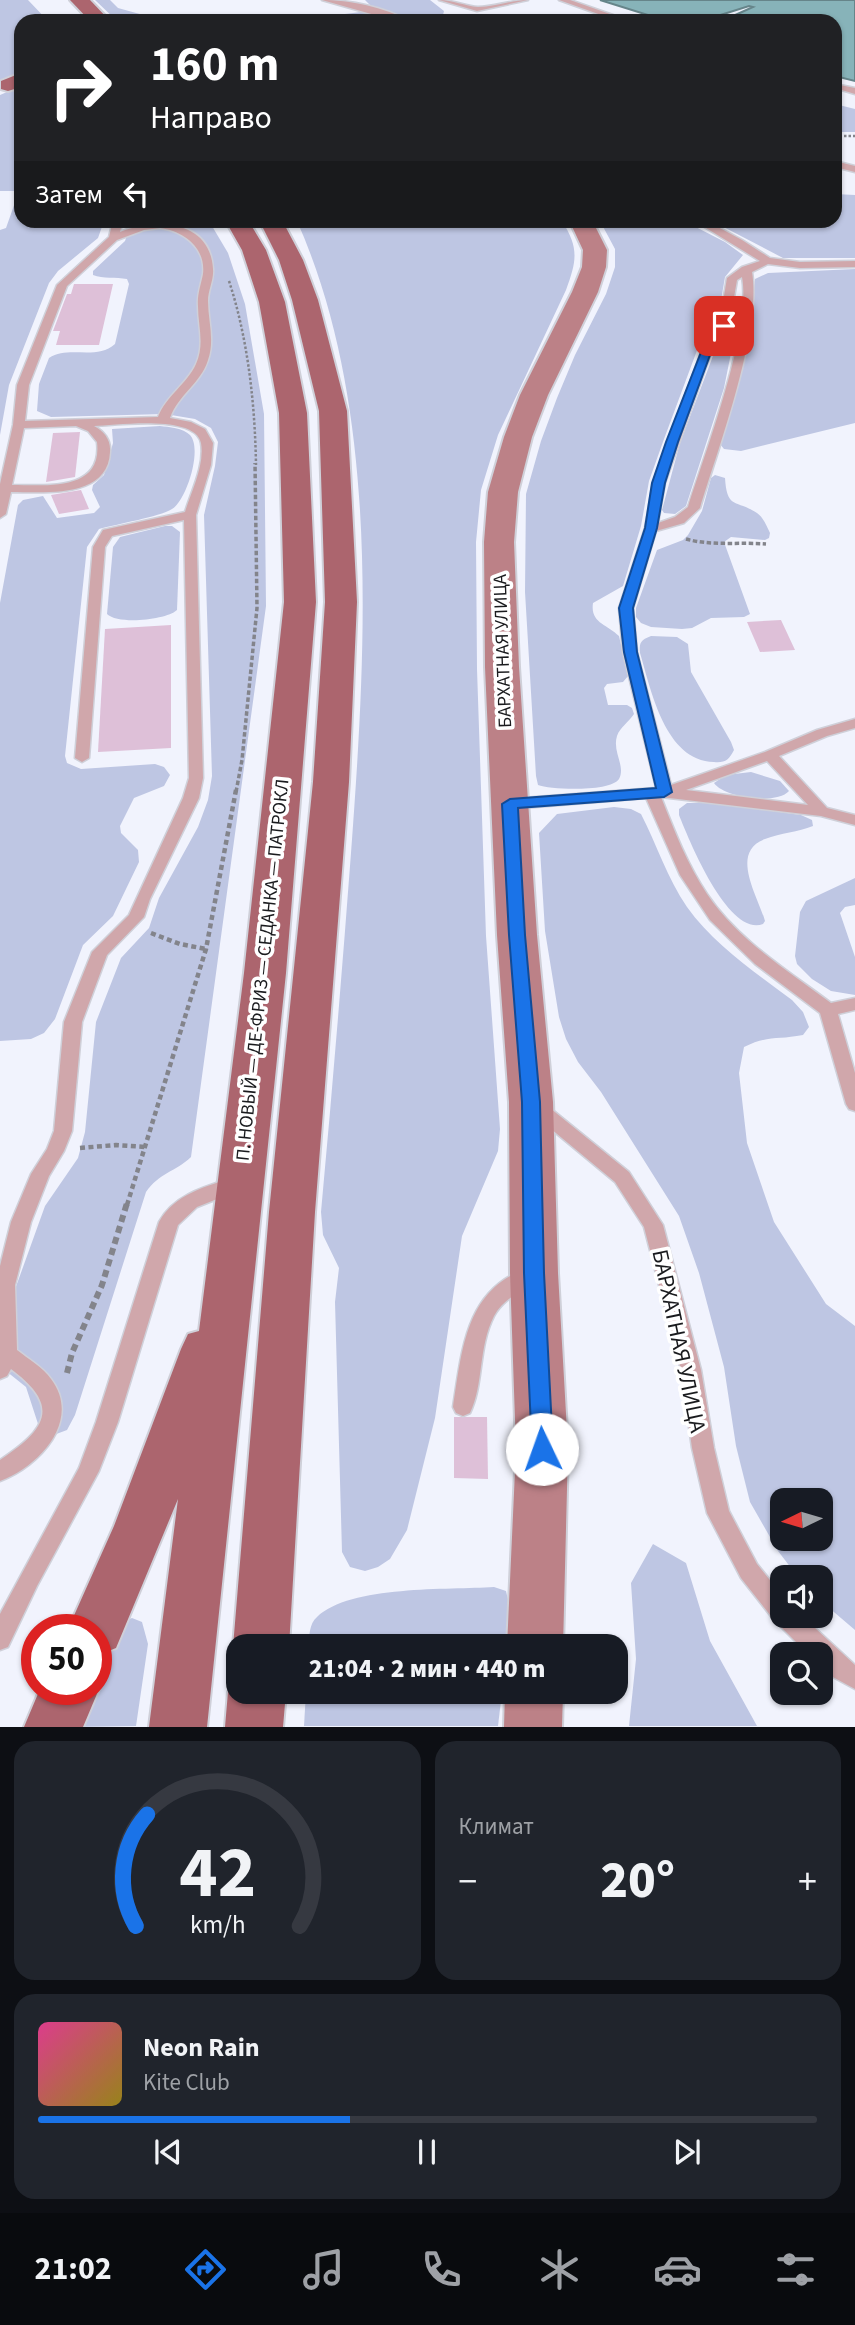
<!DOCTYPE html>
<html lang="ru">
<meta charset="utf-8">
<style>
:root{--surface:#171b24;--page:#20242c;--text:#f1f3f6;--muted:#9ea1a6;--line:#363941;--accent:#1a73e8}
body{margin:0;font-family:"Source Sans 3",sans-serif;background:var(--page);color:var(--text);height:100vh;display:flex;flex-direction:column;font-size:26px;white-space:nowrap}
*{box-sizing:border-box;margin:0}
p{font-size:23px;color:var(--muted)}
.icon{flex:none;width:38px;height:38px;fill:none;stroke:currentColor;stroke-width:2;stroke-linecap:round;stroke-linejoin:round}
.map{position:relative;height:1727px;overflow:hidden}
.sheet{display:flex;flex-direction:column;gap:14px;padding:14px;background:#0d0f14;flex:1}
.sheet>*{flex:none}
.banner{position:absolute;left:14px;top:14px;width:828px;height:214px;border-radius:21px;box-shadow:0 2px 5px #0004;background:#202124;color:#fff;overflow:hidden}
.needle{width:46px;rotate:265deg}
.controls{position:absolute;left:770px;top:1488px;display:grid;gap:14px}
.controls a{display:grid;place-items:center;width:63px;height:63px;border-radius:14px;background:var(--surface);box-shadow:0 2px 5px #0004;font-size:35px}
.speed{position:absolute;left:21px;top:1614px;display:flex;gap:14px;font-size:35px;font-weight:700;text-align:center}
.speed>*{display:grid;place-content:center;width:91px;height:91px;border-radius:50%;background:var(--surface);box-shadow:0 2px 5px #0004;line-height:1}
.speed .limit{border:10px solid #d22;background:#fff;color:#111}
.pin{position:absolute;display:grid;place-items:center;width:60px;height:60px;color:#fff;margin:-30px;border-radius:14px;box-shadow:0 4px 10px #0006}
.me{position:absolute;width:77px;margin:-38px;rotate:357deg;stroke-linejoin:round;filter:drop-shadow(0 0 5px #0008)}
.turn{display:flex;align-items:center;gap:24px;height:147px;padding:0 21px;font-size:32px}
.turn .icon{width:91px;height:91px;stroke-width:2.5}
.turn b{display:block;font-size:49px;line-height:60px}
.then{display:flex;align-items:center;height:66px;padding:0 21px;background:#0003;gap:14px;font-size:26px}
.big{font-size:52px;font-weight:800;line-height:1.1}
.sheet .tile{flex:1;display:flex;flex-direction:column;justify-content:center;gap:10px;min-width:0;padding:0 24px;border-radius:21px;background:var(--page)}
.sheet .dial{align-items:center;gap:0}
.dial svg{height:182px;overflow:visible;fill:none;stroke:var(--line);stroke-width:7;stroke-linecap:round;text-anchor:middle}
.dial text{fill:var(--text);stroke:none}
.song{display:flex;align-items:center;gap:21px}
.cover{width:84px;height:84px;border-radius:10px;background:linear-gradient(135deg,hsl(330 70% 55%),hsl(50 70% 35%))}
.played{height:7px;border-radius:4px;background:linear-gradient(90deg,var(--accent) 40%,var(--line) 40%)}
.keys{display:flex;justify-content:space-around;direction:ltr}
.heat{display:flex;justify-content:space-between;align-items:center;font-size:38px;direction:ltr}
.sheet .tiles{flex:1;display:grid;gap:14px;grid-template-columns:1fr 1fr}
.tile:last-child{grid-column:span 2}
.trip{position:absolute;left:226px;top:1634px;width:402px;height:70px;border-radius:21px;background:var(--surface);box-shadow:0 2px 5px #0004;font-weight:800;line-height:70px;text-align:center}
.tab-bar{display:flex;height:112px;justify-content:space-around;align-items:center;background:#090b0e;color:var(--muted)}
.tab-bar .icon{width:49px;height:49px}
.tab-bar .active{color:var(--accent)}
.tab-bar b{font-size:32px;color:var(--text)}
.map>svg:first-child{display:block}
</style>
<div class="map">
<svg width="855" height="1727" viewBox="0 0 855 1727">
<rect width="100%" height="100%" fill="#f1f3fd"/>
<!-- green -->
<g fill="#bec6e3" fill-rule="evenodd">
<path d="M0,0H28L48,21H21V71L0,82Z"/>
<path d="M95,0H110L118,8L165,21H117Z"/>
<path d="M365,0H430L444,11L442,19L445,21H419L371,6Z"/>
<path d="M361,10L398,21H289L361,12Z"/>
<path d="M21,86V220L104,221L98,238L58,271L49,283L9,385L0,435V230L6,228L18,194L14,191H0V95Z"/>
<path d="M835,104L855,109V132H835Z"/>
<path d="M835,194L855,195V258H783L712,221L835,220Z"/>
<path d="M132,221H209L228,253L245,304L264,414L266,606L191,1157C175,1172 159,1173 146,1192L75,1415L67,1430L51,1436L40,1430L26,1387L1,1367L0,1331L45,1206L78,1158L85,1132L96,1022L121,958L149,928L159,898L198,827L208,800L212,776L204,515L215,466L218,442L211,428L195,419L165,414L51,417L37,411L39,384L49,358C69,345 96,361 115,344L129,284L127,279C116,277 103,279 93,275V271L125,241Z"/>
<path d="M297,221H562C579,248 577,260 566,290L498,435L481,490L476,542L477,669L486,936L500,1129L498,1151L462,1236L435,1418L407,1530L390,1559L378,1567L365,1571L350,1567L342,1552L335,1302L339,1268L323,1235L321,1212C332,1093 342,973 351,853C366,650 381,410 297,221Z"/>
<path d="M600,221H684L725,242L743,255L725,277L717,324L699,345L664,439L649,481L641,526L623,586L593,603C590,623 607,624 619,636L628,676L623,682L607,684L604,688L608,705H627L632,708L634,714C629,722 620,727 617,736C612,752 626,766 619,779C611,792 551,790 538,785L536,776L525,592L526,494L541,441L557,398L575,355L606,294L615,267V249Z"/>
<path d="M855,269V423L741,451L724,449L720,444C736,390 751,336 755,279L768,273Z"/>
<path d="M740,308L724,388L686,506L675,514L664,513L662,510L680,443L716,348L731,328L735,309Z"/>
<path d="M160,426C169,427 183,428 190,435C203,449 186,501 172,509C159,517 117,524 99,529L87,547L65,756L67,763L81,769L155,764L164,767L170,775L164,786L134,798L120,826L121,833L138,850L139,862L113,916L83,945L55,1019L44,1033L31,1039L0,1041V603L18,505L23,500L43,496L57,518L94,513L100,507L92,490L93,485L104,475L113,443L112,429Z"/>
<path d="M715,475L725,478C727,510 736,499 757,513C764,518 767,527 770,533L769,538L765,540L731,537L724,542L750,614L744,617L711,618L692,628L682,629L651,627L641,623L636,617V608L657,550L683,540L688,535L702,511L711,478Z"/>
<path d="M165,526H172L180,532L177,610C166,620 118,625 107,614L113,547L120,537Z"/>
<path d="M651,636L677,637L688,644L691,672L731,742L734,750C729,760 725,763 714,762C665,761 651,690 640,653C639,642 641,640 651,636Z"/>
<path d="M751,772L780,781L789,791C777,805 724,798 714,783L726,775Z"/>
<path d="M687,803H715L801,815L812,820L813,826C798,832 781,833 765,839C729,852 758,896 765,921L763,924C728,937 689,840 679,815V809Z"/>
<path d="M614,807L631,809L641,814C657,845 667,878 687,907C714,945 755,972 792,1000L803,1012L809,1027L803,1035C778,1040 768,1035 744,1047L739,1073L747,1143L774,1222L826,1304L855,1326V1630L821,1601V1577H798L778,1551L750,1502L736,1446L724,1367L699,1273L679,1216L601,1092L578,1062L566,1039L559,1017L545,931L539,833L557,814ZM782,1500H821V1538H782Z"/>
<path d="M855,878V905L845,907L840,913L855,957V995L831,991L812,979L797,964L795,956L800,912L806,901Z"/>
<path d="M653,1544L686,1563L710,1641L757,1726H629L636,1659L631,1583Z"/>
<path d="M494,1587L506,1591L511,1613L507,1647H309C309,1636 309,1624 317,1617C350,1585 449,1590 494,1587Z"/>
<path d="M132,1618L142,1622L148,1644L136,1726L73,1727L89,1689H96C96,1666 107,1625 132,1618Z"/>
<path d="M306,1692H502L498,1726H304Z"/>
</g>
<!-- water -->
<path fill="#87b3b9" stroke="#66858a" stroke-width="2" d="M600,0H855V81L835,76V21H746L733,16L753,7L749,6L711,18L712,21H667Z"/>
<!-- building -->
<g fill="#dec0d8">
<path d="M74,284H113L99,345H56L60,331H53L67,294H71Z"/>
<path d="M80,432L75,477L46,482L53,433Z"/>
<path d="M81,490L89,509L59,514L51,495Z"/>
<path d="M781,620L795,650L760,652L747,622Z"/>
<path d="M171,625V748L98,752L105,629Z"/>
<path d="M454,1417H487L488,1479L454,1478Z"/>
</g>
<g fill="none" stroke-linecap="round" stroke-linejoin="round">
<!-- lane casing -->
<g stroke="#cfd0d9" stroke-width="3">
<g id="lane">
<path d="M322,0C349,0 385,7 408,21H396Z"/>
<path d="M439,0C453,0 465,6 478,7C494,7 511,0 528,0L477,11Z"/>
<path d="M559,0H570L630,21H618Z"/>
<path d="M835,84L855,88V94L835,88Z"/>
<path d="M835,161L855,166V172L835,167Z"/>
<path d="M113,220H123L120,232C155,218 210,219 213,269C214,280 208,290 208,301C208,321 215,340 208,360C201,383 178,395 170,418L191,422L205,429L213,443L211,465L196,515L203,778L199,798L150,899L144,917L107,955L82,1022L72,1131L64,1151L49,1176L31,1222L15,1285L17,1350C28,1359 43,1367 51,1379C82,1420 40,1466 0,1481V1460C47,1429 61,1406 11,1369L7,1376L0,1379V1266L11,1222L31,1174L47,1149L54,1131L64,1022L92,952L129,915L183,798L189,778L184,520L112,536L105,547L89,758L82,762L75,758L93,547L103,530L185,512C191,492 205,465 201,443C196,414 116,425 94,426C104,431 111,440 110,452C108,499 43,492 11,492L6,514L0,518V484L13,425L17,385L57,285L109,237ZM160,228C184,231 206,248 203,274C201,285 197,294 198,306C198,326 205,344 196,364C187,384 166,396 158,417L25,421L29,385L67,286L117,240L144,230ZM76,426L88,431L97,442C103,492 46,485 12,485L24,428Z"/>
<path d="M693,220H705L742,240L770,258L800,262L855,261V267L800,268L768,264L752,272C762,331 718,449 700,508L684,523L656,531L633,608L637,652L671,785L765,752L817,730L855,719V728L827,736L779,756L827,808L855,815V825L821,816L661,797C674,830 687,864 707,894C738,940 787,970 831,1003L855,998V1010L838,1014L855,1073V1111L849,1109L846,1104L820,1013L755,964L710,920L680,875L646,798L510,809L502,804L510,799L656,788L623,652L619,608L645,528L653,483L703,347L719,326L727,278L742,267L760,261ZM742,277C752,330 705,453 688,507L675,517L658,523L665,483L713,347L729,326L737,280ZM767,761L808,805L686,790Z"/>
<path d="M539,1102L545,1104L629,1172L663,1225L701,1370L714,1448L729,1511L757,1564L782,1595V1615H801L855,1665V1689L831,1676L821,1666V1654H808L774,1620L741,1578L707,1513L692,1448L681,1370L644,1227L615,1182L533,1114L530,1109L533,1104Z"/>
<path d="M235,1177L242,1179L244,1184L242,1189L197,1207L178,1225L118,1422L99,1471L37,1586L8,1647L0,1650V1614L79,1468L96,1422L159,1222C174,1194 207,1186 235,1177Z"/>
<path d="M528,1268L535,1270L538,1276C531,1289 506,1294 494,1316C478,1347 484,1384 470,1413L463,1416L456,1413L453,1407C462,1351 465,1289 528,1268Z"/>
</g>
</g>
<!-- secondary casing -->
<g stroke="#cfd0d9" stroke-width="4">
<g id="secondary">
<path d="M569,220H592L607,250L606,267L598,292L548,395L532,437L518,492L514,542L519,667L537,935L553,1102L558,1273L568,1449L563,1647H507L516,1449L510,1273L509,1102L497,935L485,667L484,542L488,492L504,437L520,395L572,292L582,267L583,250Z"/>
<path d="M505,1692H563L562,1727H504Z"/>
</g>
</g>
<!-- primary casing -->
<g stroke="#cfd0d9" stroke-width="4">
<g id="primary">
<path d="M70,0H90L110,21H90Z"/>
<path d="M21,73V87L8,91L1,89V81Z"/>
<path d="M225,220H248L266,250L285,302L307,413L316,602L286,973L207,1727H149L178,1499L116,1648L96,1656V1629H68L114,1526L181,1349L188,1334L199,1331L244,973L284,602L279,413L259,302L242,250Z"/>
<path d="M259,220H282L303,260L318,300L347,411L357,602L349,782L315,1212L289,1647H238V1659L233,1647L269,1212L313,782L325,602L319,411L292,300L279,260Z"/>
<path d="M237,1672L238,1692H286L283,1727H225L228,1692Z"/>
<path d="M96,1683L99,1689L83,1727H24L40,1689H96Z"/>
</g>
</g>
<!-- path-far3 -->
<g stroke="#83848b" stroke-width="2.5" stroke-dasharray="2.5 2" stroke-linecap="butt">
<path d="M835,136H855"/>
<path d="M229,281C248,339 255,404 256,465"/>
</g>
<!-- path-far2 -->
<g stroke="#83848b" stroke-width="3.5" stroke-dasharray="4.5 2.5" stroke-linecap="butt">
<path d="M686,539C711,546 740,542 766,544"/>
<path d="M236,792L242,760L257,608L255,463"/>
</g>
<!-- path-far1 -->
<g stroke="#83848b" stroke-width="4.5" stroke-dasharray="5 3.5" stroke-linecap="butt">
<path d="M151,933L180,944L206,949"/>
<path d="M80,1148L116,1145L145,1147"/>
<path d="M127,1205L206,949L236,790"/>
</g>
<!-- path -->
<path stroke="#83848b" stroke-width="6" stroke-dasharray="7 4.5" stroke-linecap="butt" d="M67,1373L72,1353L102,1285L127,1203"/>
<!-- lane -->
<use href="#lane" fill="#d0a7ab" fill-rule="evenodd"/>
<!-- secondary -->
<use href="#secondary" fill="#bc8187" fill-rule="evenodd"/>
<!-- primary -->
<use href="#primary" fill="#ac656e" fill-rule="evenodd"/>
</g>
<!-- route -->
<path fill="#1a73e8" stroke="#114b97" stroke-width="2" d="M720,324L729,326L713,347L678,442L665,483L657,528L633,608L637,652L672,792L664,797L518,808L525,935L540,1102L544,1273L553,1449L550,1455L542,1458L535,1455L532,1449L524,1273L522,1102L509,935L502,804L510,799L656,788L624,652L619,608L645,528L652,483L666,442L703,347Z"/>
<g text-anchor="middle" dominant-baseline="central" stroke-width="7" stroke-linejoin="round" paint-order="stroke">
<!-- street labels -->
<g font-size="19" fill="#1a1b1e" stroke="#fff">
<text transform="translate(503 651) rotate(-92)">БАРХАТНАЯ УЛИЦА</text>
<text transform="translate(263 970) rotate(-84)">П. НОВЫЙ — ДЕ-ФРИЗ — СЕДАНКА — ПАТРОКЛ</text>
</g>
<!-- near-street labels -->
<g font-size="23" fill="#1a1b1e" stroke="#fff">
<text transform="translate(679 1341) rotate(78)">БАРХАТНАЯ УЛИЦА</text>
</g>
</g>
</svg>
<div class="controls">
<a><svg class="needle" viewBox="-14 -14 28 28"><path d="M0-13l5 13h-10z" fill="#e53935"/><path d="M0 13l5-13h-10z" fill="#9ea1a6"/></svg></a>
<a><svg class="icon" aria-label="sound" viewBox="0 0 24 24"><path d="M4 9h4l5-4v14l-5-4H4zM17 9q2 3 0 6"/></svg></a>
<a><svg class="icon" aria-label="search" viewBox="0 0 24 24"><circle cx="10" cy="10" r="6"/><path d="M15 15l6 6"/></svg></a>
</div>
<div class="speed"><div class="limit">50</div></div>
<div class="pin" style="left:724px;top:326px;background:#d93025"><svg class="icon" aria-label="arrive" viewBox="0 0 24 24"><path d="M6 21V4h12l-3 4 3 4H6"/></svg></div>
<svg class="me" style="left:542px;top:1449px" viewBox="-20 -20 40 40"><circle r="19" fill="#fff"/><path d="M0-13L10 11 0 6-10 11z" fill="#1a73e8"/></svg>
<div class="trip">21:04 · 2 мин · 440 m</div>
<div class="banner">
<div class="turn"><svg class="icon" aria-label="right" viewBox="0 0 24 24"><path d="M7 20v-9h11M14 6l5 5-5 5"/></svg><div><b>160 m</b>Направо</div></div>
<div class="then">Затем<svg class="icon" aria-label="left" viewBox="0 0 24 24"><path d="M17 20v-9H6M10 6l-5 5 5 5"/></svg></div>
</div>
</div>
<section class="sheet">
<div class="tiles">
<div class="tile dial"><svg viewBox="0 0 100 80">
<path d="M14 69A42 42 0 1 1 86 69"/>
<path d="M14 69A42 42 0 0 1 19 20" stroke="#1a73e8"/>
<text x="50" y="56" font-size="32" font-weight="700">42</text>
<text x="50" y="72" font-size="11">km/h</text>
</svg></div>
<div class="tile"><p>Климат</p>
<div class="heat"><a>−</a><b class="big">20°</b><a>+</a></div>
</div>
<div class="tile">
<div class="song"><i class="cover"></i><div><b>Neon Rain</b><p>Kite Club</p></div></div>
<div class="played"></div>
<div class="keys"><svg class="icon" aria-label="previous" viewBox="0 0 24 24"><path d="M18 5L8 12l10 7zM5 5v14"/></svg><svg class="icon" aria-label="pause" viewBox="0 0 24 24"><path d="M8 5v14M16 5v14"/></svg><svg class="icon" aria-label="next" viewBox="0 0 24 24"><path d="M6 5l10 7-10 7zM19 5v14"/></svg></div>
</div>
</div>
</section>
<nav class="tab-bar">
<b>21:02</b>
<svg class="icon active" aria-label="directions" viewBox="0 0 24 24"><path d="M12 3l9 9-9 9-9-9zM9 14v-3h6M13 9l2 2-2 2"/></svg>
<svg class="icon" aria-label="music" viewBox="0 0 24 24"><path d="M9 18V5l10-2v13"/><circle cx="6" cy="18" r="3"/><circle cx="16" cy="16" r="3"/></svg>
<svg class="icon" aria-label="phone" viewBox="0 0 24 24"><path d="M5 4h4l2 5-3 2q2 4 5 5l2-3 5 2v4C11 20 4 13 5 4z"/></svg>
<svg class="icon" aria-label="climate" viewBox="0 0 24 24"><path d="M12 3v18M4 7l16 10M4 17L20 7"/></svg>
<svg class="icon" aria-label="car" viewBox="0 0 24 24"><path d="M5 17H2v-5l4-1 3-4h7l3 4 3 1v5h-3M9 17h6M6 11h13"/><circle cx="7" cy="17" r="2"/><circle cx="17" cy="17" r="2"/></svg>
<svg class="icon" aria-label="filters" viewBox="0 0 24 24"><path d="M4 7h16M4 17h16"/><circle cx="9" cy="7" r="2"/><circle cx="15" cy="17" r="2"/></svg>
</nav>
